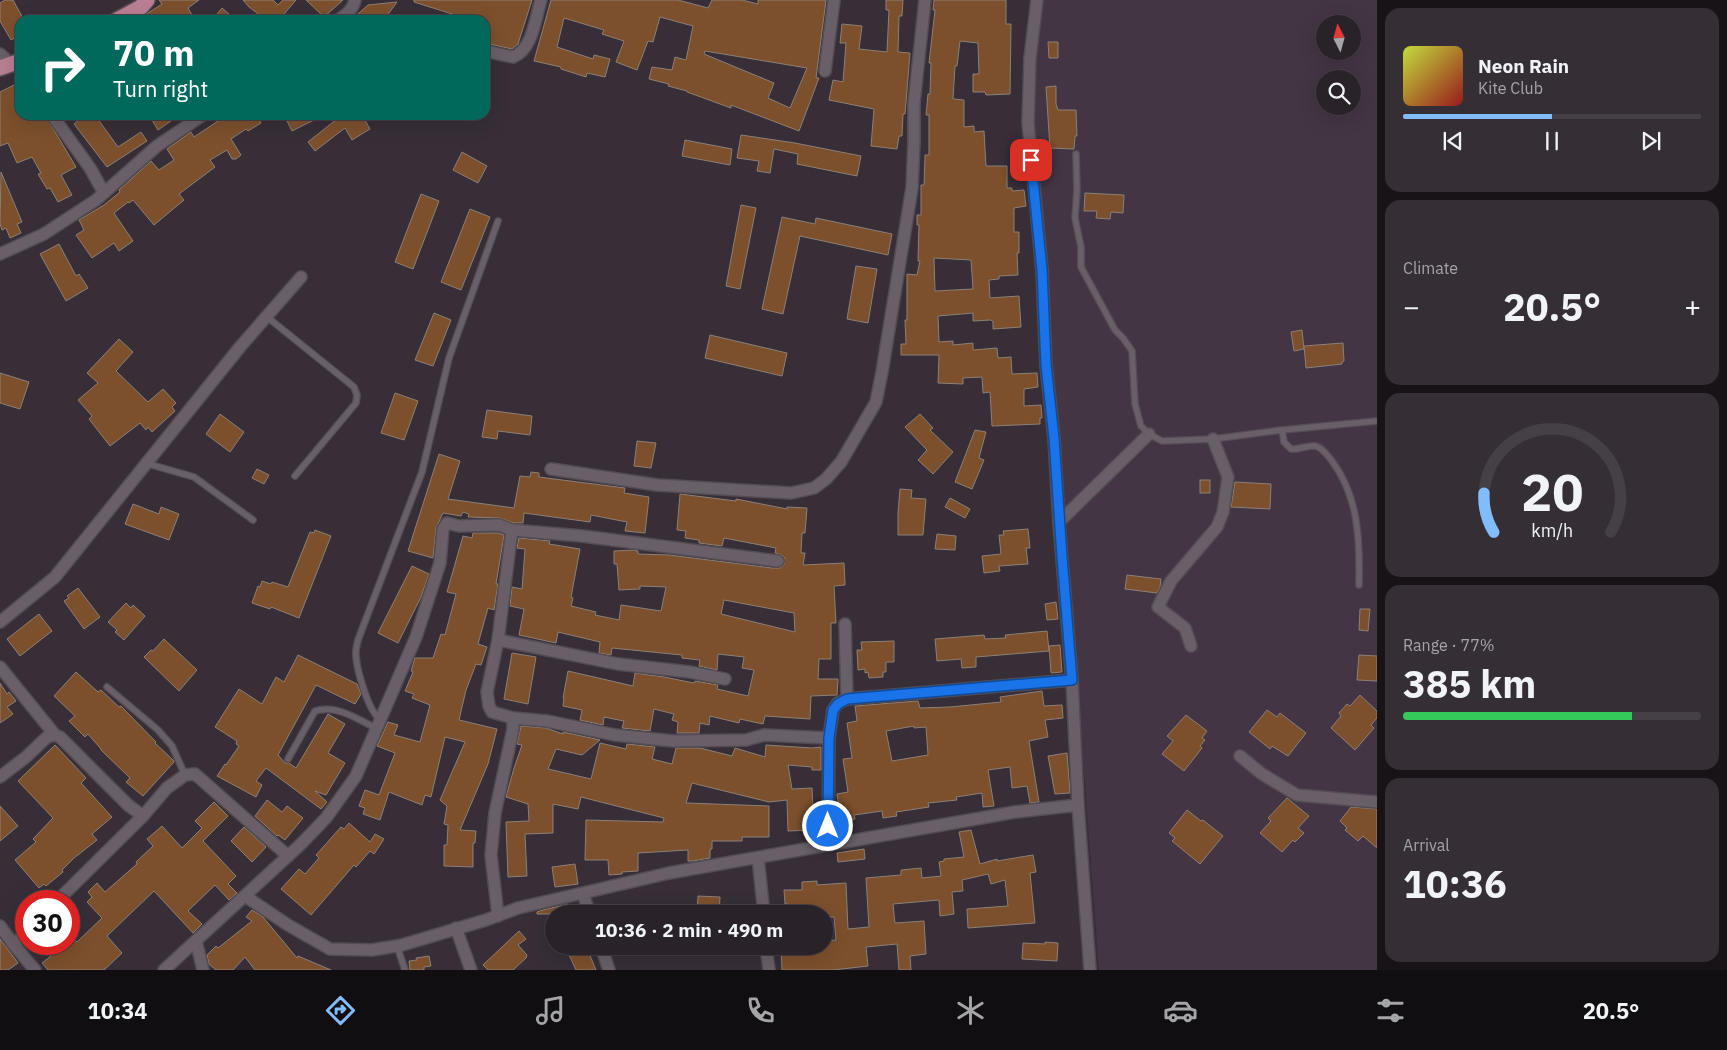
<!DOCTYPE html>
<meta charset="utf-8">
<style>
:root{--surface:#292229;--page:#352f35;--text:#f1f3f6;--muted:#a5a4a8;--line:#453f46;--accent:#83bcfb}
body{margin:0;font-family:"IBM Plex Sans",sans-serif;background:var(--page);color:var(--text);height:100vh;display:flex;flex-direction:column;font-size:19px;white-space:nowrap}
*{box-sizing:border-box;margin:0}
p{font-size:16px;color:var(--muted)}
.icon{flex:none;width:28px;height:28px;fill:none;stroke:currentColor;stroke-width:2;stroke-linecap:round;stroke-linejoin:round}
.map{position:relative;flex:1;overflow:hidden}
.panel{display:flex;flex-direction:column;gap:8px;padding:8px;background:#171317;width:350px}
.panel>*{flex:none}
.guide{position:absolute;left:15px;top:15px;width:475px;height:105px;border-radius:15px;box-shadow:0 5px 20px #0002,0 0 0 1px var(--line);background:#00695c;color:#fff;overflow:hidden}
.needle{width:32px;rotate:354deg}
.tools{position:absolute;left:1316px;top:15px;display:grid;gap:10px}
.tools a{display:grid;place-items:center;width:45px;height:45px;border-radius:50%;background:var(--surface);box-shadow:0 5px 20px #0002,0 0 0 1px var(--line);font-size:25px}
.speed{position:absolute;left:15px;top:890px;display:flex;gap:10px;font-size:25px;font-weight:700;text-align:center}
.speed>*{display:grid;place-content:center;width:65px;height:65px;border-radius:50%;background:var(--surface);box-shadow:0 5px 20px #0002,0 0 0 1px var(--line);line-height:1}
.speed .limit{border:8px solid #d22;background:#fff;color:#111}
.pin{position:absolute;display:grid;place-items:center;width:42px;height:42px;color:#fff;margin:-21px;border-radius:10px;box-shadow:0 2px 8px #0006}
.me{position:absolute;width:55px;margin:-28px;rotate:0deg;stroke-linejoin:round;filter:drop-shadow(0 0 4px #0008)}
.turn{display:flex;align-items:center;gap:18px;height:105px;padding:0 15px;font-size:22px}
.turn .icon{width:65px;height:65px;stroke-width:2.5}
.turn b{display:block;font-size:35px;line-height:42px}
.big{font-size:38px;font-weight:800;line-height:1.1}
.panel .card{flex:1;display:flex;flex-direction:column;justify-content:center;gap:8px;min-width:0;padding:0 18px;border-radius:15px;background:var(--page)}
.panel .dial{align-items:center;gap:0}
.dial svg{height:130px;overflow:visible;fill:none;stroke:var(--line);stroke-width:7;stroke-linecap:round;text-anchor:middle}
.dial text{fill:var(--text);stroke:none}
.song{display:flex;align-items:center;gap:15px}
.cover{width:60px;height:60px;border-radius:8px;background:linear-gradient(135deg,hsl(70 70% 55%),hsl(0 70% 35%))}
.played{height:5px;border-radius:2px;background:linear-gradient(90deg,var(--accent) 50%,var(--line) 50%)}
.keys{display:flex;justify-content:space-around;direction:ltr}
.heat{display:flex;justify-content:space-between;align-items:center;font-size:28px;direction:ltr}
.charge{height:8px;border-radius:4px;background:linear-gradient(90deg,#34c759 77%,var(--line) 0)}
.trip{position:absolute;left:545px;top:905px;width:288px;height:50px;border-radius:25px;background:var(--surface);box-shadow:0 5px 20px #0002,0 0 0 1px var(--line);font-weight:800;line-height:50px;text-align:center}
.dock{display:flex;height:80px;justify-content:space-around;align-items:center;background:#100e10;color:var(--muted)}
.dock .icon{width:35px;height:35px}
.dock .on{color:var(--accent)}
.dock b{font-size:22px;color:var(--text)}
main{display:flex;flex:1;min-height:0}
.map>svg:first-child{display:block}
</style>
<main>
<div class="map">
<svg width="1377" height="970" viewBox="0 0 1377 970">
<rect width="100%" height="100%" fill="#372e37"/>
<!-- built -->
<path fill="#433543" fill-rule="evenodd" d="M1042,0H1377V970H1099L1031,78ZM1325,24H1352V51H1325ZM1325,79H1352V106H1325Z"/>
<!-- building -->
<g fill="#7c502d" stroke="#8c8077" fill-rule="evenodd">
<path d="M5,0H13L24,20H20V35L11,40L0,21V3Z"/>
<path d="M159,0H199L188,8L192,15L184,20H137L162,4Z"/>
<path d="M243,0H273L278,5L283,0H296L279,20H274L267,16L265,19L249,7Z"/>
<path d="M306,0H343L324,17Z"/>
<path d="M414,0H532L518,44L512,49L485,43V20H464L465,18L414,2Z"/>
<path d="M551,0H678L708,8L712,0H742L758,4V0H826L816,78H819L799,131L731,105V108L687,92V91L668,86L669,84L649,79L652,67L672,70L675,57L686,60L693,26L660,17L653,42L648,41L637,70L616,62L624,41L602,34L604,30L564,18L557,47L593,59L594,55L610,59L605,77L587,73L586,77L561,69V67L534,61ZM705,51L807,68L790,108L768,98L774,83L704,54Z"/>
<path d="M886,0H903L902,16H899L898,52L910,53L905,114H903L902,136H899L897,149L871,146L874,109L829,100L833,80L843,82L846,43H840L842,24L862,26L859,49L887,52L889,10H886Z"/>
<path d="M934,0H1006V24H1011L1010,94L986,95L985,92H973V74H979L978,43L960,41L957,66H955L953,99L964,100V127L974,126V132L984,131L986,166H1007V188H1012V191L1024,190L1026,206L1014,208V232H1019V253H1017L1018,275L999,276V279L989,280L990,298L1019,296L1021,327L993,329V322L991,320L973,321V313L938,316L939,342L953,341V345L973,343V350L997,348L998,358L1011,357L1012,374L1037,373L1038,387L1024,389V406L1041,405L1042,418H1040V424L992,426L990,392L983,393L982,377L963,378V384L938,383L939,355H901V344H906L905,320H907V274L917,275L920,261H918L919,225H917V215H921V185H924L925,157V155H929V115H926L928,94H930L931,63H929L935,10H933ZM934,258L971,260L973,289L935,291Z"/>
<path d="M397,2L384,20H351L368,5Z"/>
<path d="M222,8L236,20H212Z"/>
<path d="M1048,42H1058V58H1049Z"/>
<path d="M20,82V115H45L76,167L61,175L72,195L58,202L50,188L47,189L38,174L41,173L32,157L17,163L8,143L0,146V92Z"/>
<path d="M1056,86V104L1058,110H1076L1077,136H1075L1074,149L1050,148L1046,87Z"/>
<path d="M73,115H95L118,147L141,132L147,141L107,167L74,124L78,121Z"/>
<path d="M149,115H167L171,121L158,130Z"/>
<path d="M227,115H256L261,123L248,131L246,129L231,139L241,155L236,159H232L227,150L210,160L215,167L179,194L184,200L154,225L133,200L129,203L128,202L114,213L133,241L119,251L114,243L92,258L76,235L84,230L79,220L104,205L120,192L119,190L151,161L159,170L174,160L167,149L191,132L194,137Z"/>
<path d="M284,115H324L292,131Z"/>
<path d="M342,115H362L370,129L352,140L345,128L315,151L308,142Z"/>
<path d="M741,135L795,143L861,156L857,176L797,164L798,154L774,149L770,173L757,171L759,161L737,158Z"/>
<path d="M685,140L732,149L730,165L682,156Z"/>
<path d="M462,152L487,166L478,183L453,170Z"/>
<path d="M1,172L22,222L17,224L21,233L10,238L6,228L2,230L0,224Z"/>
<path d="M1085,193L1124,195L1123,213L1111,212L1110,219L1096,218L1097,211H1084Z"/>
<path d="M421,194L439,201L413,269L395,262Z"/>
<path d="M741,205L756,208L740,289L726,286Z"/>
<path d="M470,209L490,217L461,290L441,282Z"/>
<path d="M782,217L815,224L816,218L892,234L888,255L800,236L783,314L762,309Z"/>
<path d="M59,244L76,276L79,274L88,288L66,301L40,254Z"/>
<path d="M856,266L877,269L868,323L847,319Z"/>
<path d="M434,313L451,320L433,366L415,360Z"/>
<path d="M1302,330L1304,349L1294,351L1291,332Z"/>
<path d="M710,335L787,353L782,376L705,358Z"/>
<path d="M119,339L133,352L116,371L148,402L163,389L176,403L172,407L175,411L152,432L148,427L146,430L140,423L110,446L89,419L92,416L78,400L98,383L87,373Z"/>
<path d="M1343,343L1344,361L1342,362V364L1306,368L1304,346Z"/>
<path d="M0,373L29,382L20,409L0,403Z"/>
<path d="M395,393L418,401L404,440L381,433Z"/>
<path d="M487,410L532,416L530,435L498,431L497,439L482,437Z"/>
<path d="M220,414L244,432L230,452L206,434Z"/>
<path d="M920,414L933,428L930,430L953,452L933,474L918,460L927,450L905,427Z"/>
<path d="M975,430L986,432L979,458L984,460L972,489L955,482Z"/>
<path d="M637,441L656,443L651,468L634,466Z"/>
<path d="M439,454L460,461L448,499L514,508L520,476L530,477L531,472L539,473V477L625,488L624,493L649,497L645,533L625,531L627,522L591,515L590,522L524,513L523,523H514L499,518L468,517L469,514L463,512L461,516L443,513L436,528L433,558L408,551Z"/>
<path d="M257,469L269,475L264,484L252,478Z"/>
<rect x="1200" y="480" width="10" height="13"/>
<path d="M1235,482L1271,484L1270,509L1231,507Z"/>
<path d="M900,489L912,490L911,498L926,499L923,535H898V513Z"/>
<path d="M680,494L736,501V499L787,509V507L807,508L805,533H802L801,553H805L803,565L844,563L845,585L834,586L836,623H831V659H819L818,679H838L837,695L811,696L810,719L765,716L763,724L740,719L739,723L710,716L709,725L700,723L699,733H677L678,722L672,720L674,714L654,709L650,731L622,728L624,721L604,717L603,725L580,720L582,710L563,706L564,698H563L568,671L633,686L635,673L664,677L694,683L695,681L718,685L717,689L748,696L754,670L742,668L744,657L718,654L717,670L699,666L700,660L682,658V655L612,648L611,655L599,653L600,642L558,632L556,643L519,635L524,609L510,606L512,587L522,589L525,549L517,548L519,538L550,541L549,544L580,549L571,597L573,598L571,606L596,612L595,615L619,620L621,605L661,611L666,587L640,586V589L619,590L617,564H614V551L634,550L638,551V554L669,555L772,568H780L784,565L785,558L782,555L775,553L776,548L724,538L722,546L699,543V540L685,538L686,531L677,530ZM724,600L794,613L795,632L721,614Z"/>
<path d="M950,498L970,509L965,518L945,507Z"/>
<path d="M133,504L159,514L161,507L179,514L169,540L125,524Z"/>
<path d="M1028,529L1030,548H1026L1028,564L999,566L1000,571L984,573L982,556L1001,554L999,535H1004L1003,531Z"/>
<path d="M315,530L331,536L299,618L271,607L270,609L252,603L258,586L260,587L262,581L271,584L272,582L288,587L310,532L314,533Z"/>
<path d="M473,533H498L504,535L496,584H498L494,610L488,608L478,644L487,647L481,665L476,664L466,690L459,720L497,729L488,764L460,830L476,831L475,843H473V867L444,866V845H447L448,825L444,824L447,806L440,800L465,742L445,737L431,797L425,795L422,805L389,792L380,820L363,814L365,808L359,806L365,790L379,795L395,753L377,746L388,722L398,725L394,735L420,742L430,705L412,698L414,694L405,691L413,672L411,671L415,658H433L441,634L445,635L456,594L447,592L463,536L472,538Z"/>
<path d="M937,534L956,536L955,550L935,549Z"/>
<path d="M412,566L429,574L421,597L398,643L378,633Z"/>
<path d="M1127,575L1161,579L1160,587L1157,593L1125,589Z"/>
<path d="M78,588L100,617L84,629L64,601L69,598L67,596Z"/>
<path d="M1056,602L1058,619L1047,620L1045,604Z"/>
<path d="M126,603L131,608L133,605L145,616L124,640L115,632L117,630L108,622Z"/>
<path d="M1360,609H1370L1368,631L1359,630Z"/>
<path d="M39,614L52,631L20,656L7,639Z"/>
<path d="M1047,631L1049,651L976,657V667L962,668L961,659L937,661L935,639L984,635L985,639L1006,638L1005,635Z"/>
<path d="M164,639L197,670L179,691L144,657L151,650L153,651Z"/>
<path d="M894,641V662H886V672H883V677L869,678L868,672L865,673V669L858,670L857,650H862L861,642Z"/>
<path d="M1060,645L1062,672L1051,673L1049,646Z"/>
<path d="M512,653L536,657L528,704L504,699Z"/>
<path d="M298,655L357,684L361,694L355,704L316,685L278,755L285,763H289L296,768L328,714L345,724L328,753L345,763L326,795L315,791L327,802L321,809L266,768L256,781L262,785L256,797L217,776L225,764L226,765L239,746L236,744L237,741L215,727L239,689L262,704L276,677L284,682Z"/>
<path d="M1359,655L1377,656V681L1357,680Z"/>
<path d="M76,672L98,692L101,690L119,707L121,706L156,742L155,743L173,760L174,762L143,796L126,782L130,778L101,750V749L88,734L85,737L69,721L75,716L54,696Z"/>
<path d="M0,683L7,694L9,692L16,701L7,707L13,714L0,723Z"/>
<path d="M1042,691L1044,706L1062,705L1063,718L1045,720L1048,737L1029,741L1039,802L1030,803L1027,786L1012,788L1010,767L988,770L994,806L983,807L982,793L956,797L957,800L928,803L929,807L896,812L897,816L883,818L882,811L854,815L855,819L841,821L837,794L848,792L843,759L852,758L847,723L857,721L855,706L918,701L920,708L950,707L1001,702L1000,697ZM914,726V728L926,727L928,755L892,761L886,731Z"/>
<path d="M1360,695L1377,711V718L1371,725L1374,728L1355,750L1331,728L1341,716L1339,713L1347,704L1350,706Z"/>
<path d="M1267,710L1277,717L1280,713L1306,733L1288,756L1272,746L1270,749L1249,732Z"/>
<path d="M1186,715L1207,731L1202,738L1205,740L1200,746L1202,748L1184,771L1162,754L1173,741L1167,736Z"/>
<path d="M521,726L546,728L563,734V732L600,740L582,755L556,749L548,769L591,779L600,743L626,749L627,744L655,747L652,759L672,764L676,748H700L732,756L735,748L765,757L766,745L812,748L821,747V770H812V767L788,765L792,789L812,788L814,830L788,831L787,800L769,802L692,783L686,803L769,806V837H742V841H712V849H710V858L693,861H688V850L638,853V871L622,872V874L609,875L608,860H585L586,820L663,822L664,818L581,797L578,809L553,804V833L525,834L527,876L508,877L506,822L529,821L528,804L506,797L514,768L522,745L517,744Z"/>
<path d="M55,745L86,778L81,783L112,817L92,834L97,840L74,858L62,870L63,872L46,886L44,884L39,888L15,860L36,842L33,839L53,818L18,781Z"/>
<path d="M1067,753L1070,793L1055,794L1048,756Z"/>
<path d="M1287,798L1309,816L1298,828L1304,833L1295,842L1293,840L1282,852L1260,833L1271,821L1268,818Z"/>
<path d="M267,800L282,812L287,806L303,818L285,840L278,835L277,836L255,816Z"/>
<path d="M214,802L228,816L203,841L236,876L228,884L237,893L229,900L215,885L188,911L202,924L193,933L154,891L107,936L122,953L104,970H48L42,963L51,956L41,944H69V933L77,942L102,918L87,902L92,897L88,892L97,883L105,892L137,864L136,862L153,846L147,839L162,826L182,848L202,828L195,821Z"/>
<path d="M0,806L18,826L0,841Z"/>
<path d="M1351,807L1377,809V848L1363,836L1358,841L1345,830L1347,828L1340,821Z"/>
<path d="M1187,810L1201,821L1203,820L1223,836L1200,864L1172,841L1175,838L1169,833Z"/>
<path d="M349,823L370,842L375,834L384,839L374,854L370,851L356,867L354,865L311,915L281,889L299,869L305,874L319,858L316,855L341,827L344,829Z"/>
<path d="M244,827L266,847L252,862L231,841Z"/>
<path d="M971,830L980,864L997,859V861L1033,855L1036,872L1030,873L1035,923L968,928L967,909L1008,906L1005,880L991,884L988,874L962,880L963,891L952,892L954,914L940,916L939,900L893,904L895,923L924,921L926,954L910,956L911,970H899L897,944L866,947L868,966L833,970H782L781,948L824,946V941L836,940L834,917H824V914H788V904H785L784,890H802V882L817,881V885L846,883L848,929L869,927L866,878L901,875V870L921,868L922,878L941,876L939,862L944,861V859L964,857L959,832Z"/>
<path d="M864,849L865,859L838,862L837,853Z"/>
<path d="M575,864L578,884L555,887L552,867Z"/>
<path d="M698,896L720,897L719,914H697Z"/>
<path d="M568,904L571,914H537V912L543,910Z"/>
<path d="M252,910L263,917L297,958L298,956L331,970H255L245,957L233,970H216L209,964L207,955L216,946L218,948L252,921L246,917Z"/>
<path d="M519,931L526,939L518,945L527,955L526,958L513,970H488L483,965Z"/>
<path d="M0,939L18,963L8,970H0Z"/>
<path d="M1045,942L1058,943L1057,961L1022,959L1023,943L1045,944Z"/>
<path d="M565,946H586L596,970H576Z"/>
<path d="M429,956L431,966L424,967V970H410L409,961L417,960L416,958Z"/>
</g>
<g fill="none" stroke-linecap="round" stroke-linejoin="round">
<!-- lane casing -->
<g stroke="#534c53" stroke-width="8">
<g id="lane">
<path d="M1076,154L1077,190L1075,218L1081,247V267L1115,330L1123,338L1132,351L1135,404L1141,426L1149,434L1162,441L1213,439L1282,430L1284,442L1291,449C1299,450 1307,445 1315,446C1322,447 1328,456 1332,461C1359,497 1360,542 1359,585"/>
<path d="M267,317L354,387L357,395L356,403L295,476"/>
<path d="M1282,430L1377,421"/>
<path d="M145,463L194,477L253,520"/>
<path d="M107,687L158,730L172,746L185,775"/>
<path d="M380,719C368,711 357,670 356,656C355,651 357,645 358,640L422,472L449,358L498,221"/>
<path d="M288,759L315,711C336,704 357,719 376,728"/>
<path d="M397,946L405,970"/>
</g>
</g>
<!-- street casing -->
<g stroke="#534c53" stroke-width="14">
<g id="street">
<path d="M1037,0L1030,58L1028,123L1042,270L1046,365L1054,438L1059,522L1072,680L1078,805L1090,970"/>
<path d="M338,20C346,15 353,10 355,0"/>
<path d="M485,51L513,57C533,49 535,19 541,0"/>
<path d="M0,54L12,65"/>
<path d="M825,71L834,0"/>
<path d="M52,115L90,168L104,193"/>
<path d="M0,254L44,234L96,200L157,146L203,115"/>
<path d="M551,469L657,485L791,493L814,488L826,479L841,462L876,402L882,372L912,188L914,142V103L925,0"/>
<path d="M1059,522L1149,434"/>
<path d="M512,530L498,640L487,692L489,706L492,712L513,718L547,721L615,735L673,741L746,740L764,735L829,738"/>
<path d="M0,622L55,577L240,347L301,277"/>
<path d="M845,624L847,699"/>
<path d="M498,640L618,664L690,672L725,679"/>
<path d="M1191,646L1185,628L1158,607L1171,581L1217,527L1223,512L1228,477L1213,439"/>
<path d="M0,667L55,735L60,737L128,805L143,816"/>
<path d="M1240,756L1262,774L1297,795L1377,802"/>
<path d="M0,777L26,757L47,737L55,735"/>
<path d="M828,845L829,738L833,710L838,703L847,699L1072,680"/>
<path d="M758,858L764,914"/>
<path d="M583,894L590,914"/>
<path d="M245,896L288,925L330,949L372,950L402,945L486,920L518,908L669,873L1015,812L1078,805"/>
<path d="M57,901L143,816L167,788L185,775L195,774L288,856"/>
<path d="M498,916L491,855L495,813L513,729V718"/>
<path d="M0,926L14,945L35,970"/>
<path d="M456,928L471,970"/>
<path d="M196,941L203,970"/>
<path d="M14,945L26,932"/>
<path d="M601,946L609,970"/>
<path d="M766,946L769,970"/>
<path d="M164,970L301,844L326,818L356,776L416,637L440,563L443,529L447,523L459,526L499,525L512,530L582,536L778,561"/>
</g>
</g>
<!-- primary casing -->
<g stroke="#534c53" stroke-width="18">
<g id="primary">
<path d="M117,20L141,7L147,0"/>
<path d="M0,68L20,61"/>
</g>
</g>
<!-- lane -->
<use href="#lane" stroke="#695f69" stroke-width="5.5"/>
<!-- street -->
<use href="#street" stroke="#695f69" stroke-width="11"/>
<!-- primary -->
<use href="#primary" stroke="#b97e93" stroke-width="15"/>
</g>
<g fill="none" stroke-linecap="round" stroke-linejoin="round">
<!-- route casing -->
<g stroke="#114b97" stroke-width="12">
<path id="route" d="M828,826L829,738L833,710L838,704L847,699L1072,680L1062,557L1054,438L1046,365L1042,270L1031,160"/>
</g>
<!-- route -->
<use href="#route" stroke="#1a73e8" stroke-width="9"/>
</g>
</svg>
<div class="tools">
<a><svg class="needle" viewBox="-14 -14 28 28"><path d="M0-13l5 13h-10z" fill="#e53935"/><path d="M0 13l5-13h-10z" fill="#a5a4a8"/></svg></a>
<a><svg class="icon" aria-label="search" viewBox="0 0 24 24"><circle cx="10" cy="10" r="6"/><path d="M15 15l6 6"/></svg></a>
</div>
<div class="speed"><div class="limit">30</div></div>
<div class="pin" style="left:1031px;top:160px;background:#d93025"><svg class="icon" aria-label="arrive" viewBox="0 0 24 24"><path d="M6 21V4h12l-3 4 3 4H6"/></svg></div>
<svg class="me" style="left:828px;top:826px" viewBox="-20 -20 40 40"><circle r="17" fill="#1a73e8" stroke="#fff" stroke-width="3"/><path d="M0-11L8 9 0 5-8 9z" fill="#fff"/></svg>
<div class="trip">10:36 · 2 min · 490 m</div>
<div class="guide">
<div class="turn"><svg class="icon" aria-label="right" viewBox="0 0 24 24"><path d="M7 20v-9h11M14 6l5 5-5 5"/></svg><div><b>70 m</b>Turn right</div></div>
</div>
</div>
<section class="panel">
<div class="card">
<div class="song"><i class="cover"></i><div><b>Neon Rain</b><p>Kite Club</p></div></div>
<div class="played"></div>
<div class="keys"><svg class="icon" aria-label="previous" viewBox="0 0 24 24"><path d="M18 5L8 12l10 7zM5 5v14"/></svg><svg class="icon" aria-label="pause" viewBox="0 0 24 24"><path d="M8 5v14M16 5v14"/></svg><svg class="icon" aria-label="next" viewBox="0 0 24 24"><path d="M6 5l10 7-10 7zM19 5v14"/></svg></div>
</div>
<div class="card"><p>Climate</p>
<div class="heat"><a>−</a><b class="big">20.5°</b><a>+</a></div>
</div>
<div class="card dial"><svg viewBox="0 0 100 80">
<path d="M14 69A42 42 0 1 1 86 69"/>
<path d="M14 69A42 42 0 0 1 8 45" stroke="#83bcfb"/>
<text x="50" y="56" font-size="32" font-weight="700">20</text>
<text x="50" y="72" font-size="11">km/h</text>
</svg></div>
<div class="card"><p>Range · 77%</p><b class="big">385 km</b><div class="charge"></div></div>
<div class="card"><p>Arrival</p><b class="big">10:36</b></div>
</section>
</main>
<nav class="dock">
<b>10:34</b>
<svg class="icon on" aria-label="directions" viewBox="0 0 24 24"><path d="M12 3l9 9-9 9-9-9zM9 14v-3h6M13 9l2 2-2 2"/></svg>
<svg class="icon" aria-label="music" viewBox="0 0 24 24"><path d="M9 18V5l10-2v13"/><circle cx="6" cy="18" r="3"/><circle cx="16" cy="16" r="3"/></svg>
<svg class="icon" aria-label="phone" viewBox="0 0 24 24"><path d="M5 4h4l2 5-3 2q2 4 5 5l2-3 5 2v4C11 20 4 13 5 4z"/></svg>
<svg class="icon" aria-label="climate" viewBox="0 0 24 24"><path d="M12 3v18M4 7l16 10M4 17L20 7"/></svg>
<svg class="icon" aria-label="car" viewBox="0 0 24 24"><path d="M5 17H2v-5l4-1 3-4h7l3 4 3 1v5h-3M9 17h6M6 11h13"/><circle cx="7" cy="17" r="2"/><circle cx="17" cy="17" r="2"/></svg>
<svg class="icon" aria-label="filters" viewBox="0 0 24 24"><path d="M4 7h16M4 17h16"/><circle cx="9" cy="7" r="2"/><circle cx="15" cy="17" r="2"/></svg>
<b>20.5°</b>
</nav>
